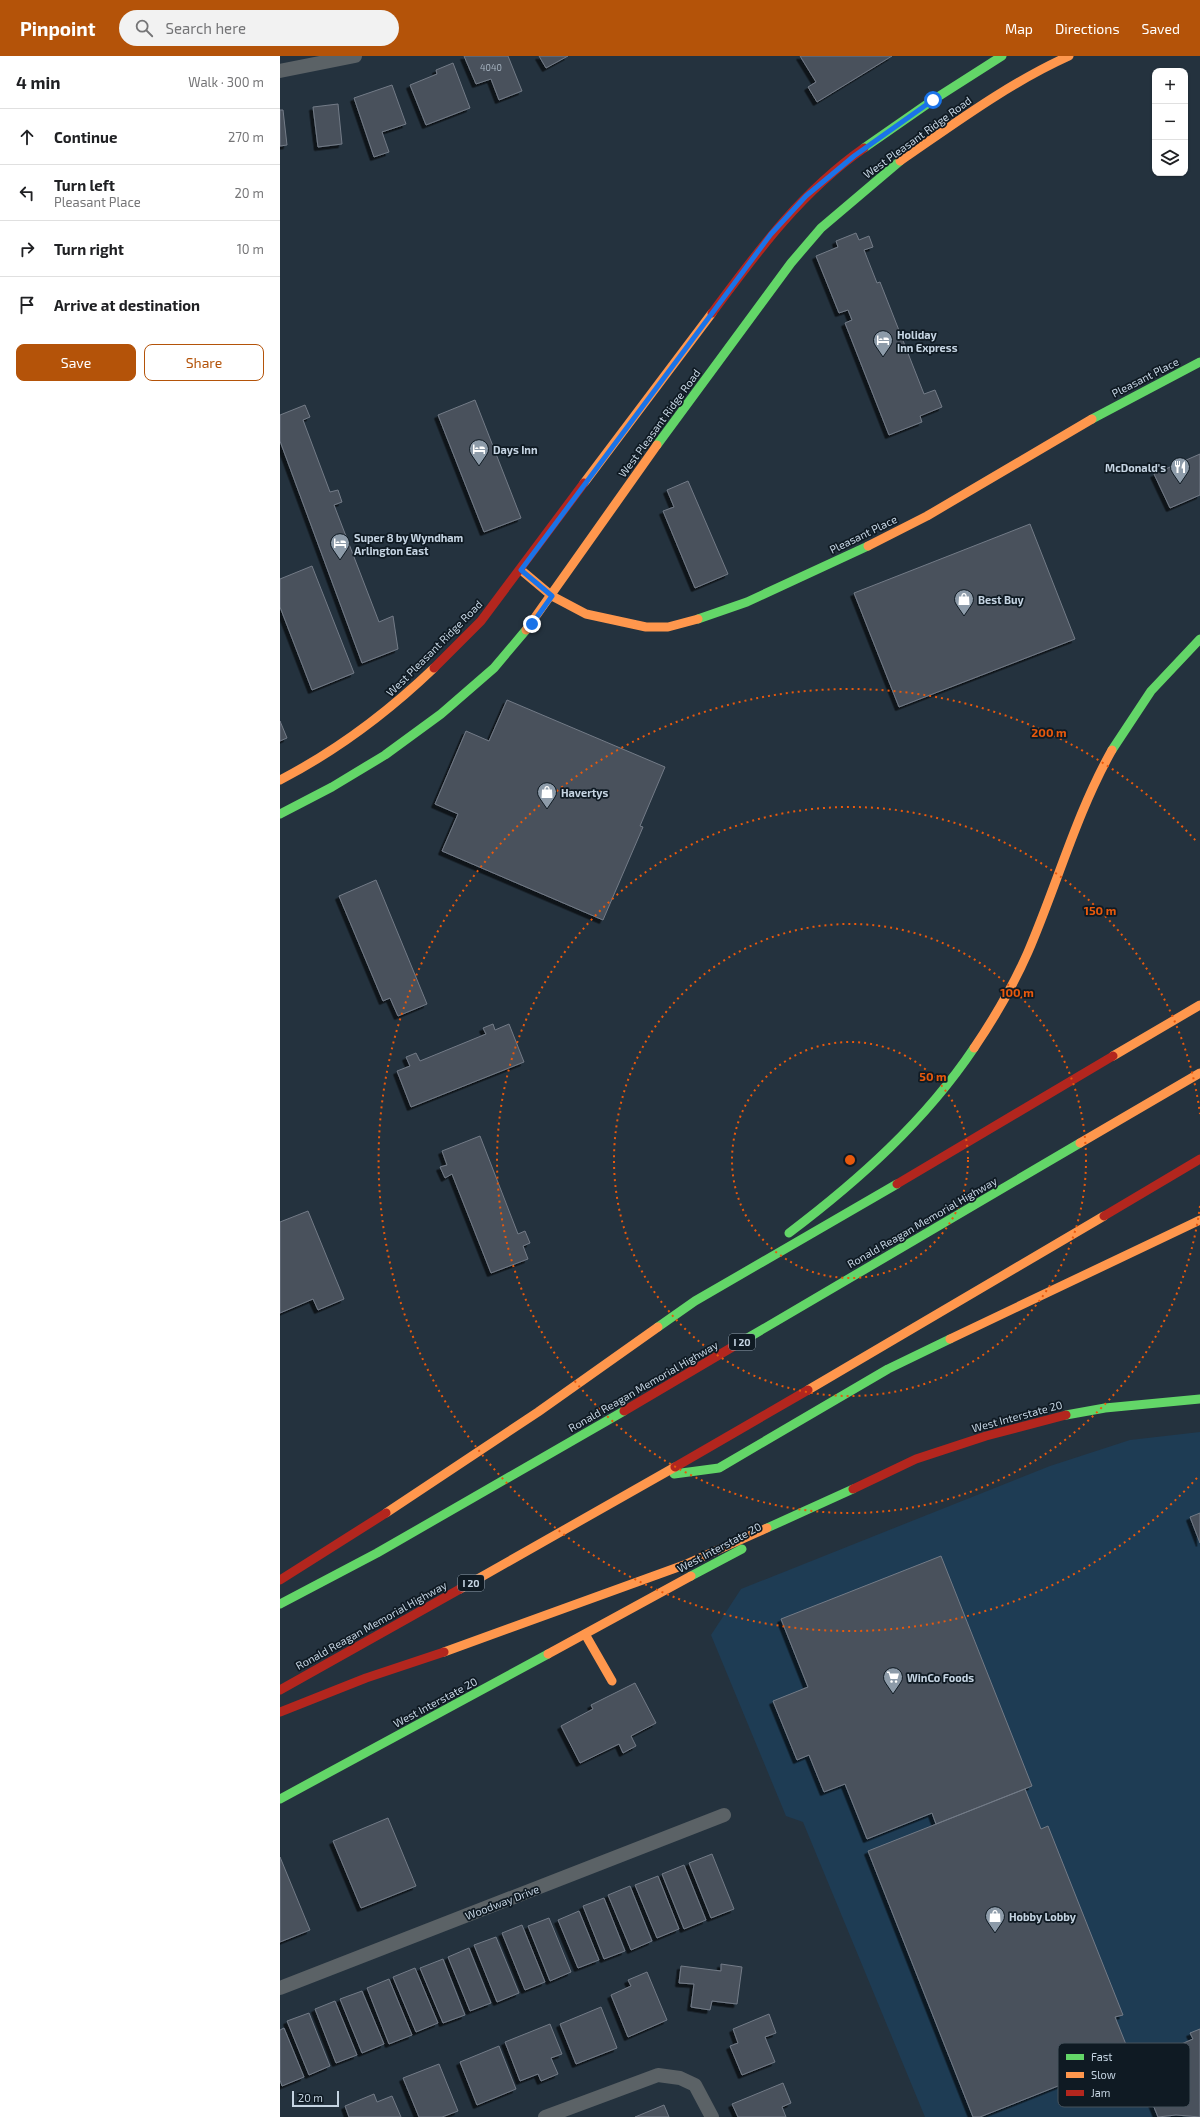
<!DOCTYPE html>
<meta charset="utf-8">
<style>
body{margin:0;font-family:"Exo 2",sans-serif;background:#f2f2f2;color:#202124}
.controls{position:absolute;right:12px;top:12px;display:grid;overflow:hidden;border-radius:8px;box-shadow:0 1px 3px #0004}
.controls button{width:36px;height:36px;display:grid;place-items:center;padding:0;border:0;border-bottom:1px solid #e0e0e0;background:#fff;color:#202124;font:20px sans-serif}
.scale{position:absolute;left:12px;bottom:10px;width:47px;box-sizing:border-box;padding-left:4px;border:2px solid #c5d4e2;border-top:0;font-size:11px;line-height:14px;white-space:nowrap;color:#c5d4e2;-webkit-text-stroke:3px #0f1a23;paint-order:stroke}
.stop{position:absolute;width:12px;height:12px;margin:-9px;border:3px solid #1a73e8;border-radius:50%;background:#fff}
.stop.end{background:#1a73e8;border-color:#fff;box-shadow:0 1px 4px #0008}
.list{margin:0;padding:0;list-style:none}
h2{display:flex;justify-content:space-between;align-items:center;height:52px;margin:0;padding:0 16px;font-size:17px}
h2 small{font-size:13px;font-weight:400;color:#757577}
.list li{display:grid;grid-template-columns:26px 1fr auto;gap:12px;align-items:center;box-sizing:border-box;height:56px;padding:0 16px;border-top:1px solid #e0e0e0}
.list b{display:block;font-size:15px;white-space:nowrap}
.list p{margin:0;font-size:13px;white-space:nowrap;color:#757577}
.list em{font-size:13px;font-style:normal;color:#757577}
.actions{display:flex;gap:8px;padding:12px 16px}
.actions a{flex:1;padding:9px 0;border:1px solid #b45309;border-radius:8px;text-align:center;font-size:14px;color:#b45309}
.actions .main{background:#b45309;color:#fff}
.icon{flex:none;width:22px;height:22px;fill:none;stroke:currentColor;stroke-width:2;stroke-linecap:round;stroke-linejoin:round}
.map{position:relative;flex:none;width:920px;height:2061px;overflow:hidden}
header{display:flex;align-items:center;gap:24px;box-sizing:border-box;height:56px;padding:0 20px;background:#b45309;color:#fff}
header strong{font-size:19px}
nav{display:flex;gap:22px;margin-inline-start:auto;font-size:14px}
.search{width:280px;height:36px;background:#f2f2f2;display:flex;align-items:center;gap:10px;box-sizing:border-box;padding:0 14px;border-radius:22px;color:#757577;font-size:15px}
main{display:flex}
aside{flex:1;background:#fff}
.map>svg:first-child{display:block}
</style>
<header>
<strong>Pinpoint</strong>
<div class="search"><svg class="icon" aria-label="search" viewBox="0 0 24 24"><circle cx="10" cy="10" r="6"/><path d="M15 15l6 6"/></svg>Search here</div>
<nav><a>Map</a><a>Directions</a><a>Saved</a></nav>
</header>
<main>
<aside>
<h2>4 min<small>Walk · 300 m</small></h2>
<ul class="list">
<li><svg class="icon" aria-label="ahead" viewBox="0 0 24 24"><path d="M12 20V5M6 11l6-6 6 6"/></svg><div><b>Continue</b></div><em>270 m</em></li>
<li><svg class="icon" aria-label="left" viewBox="0 0 24 24"><path d="M17 20v-9H6M10 6l-5 5 5 5"/></svg><div><b>Turn left</b><p>Pleasant Place</p></div><em>20 m</em></li>
<li><svg class="icon" aria-label="right" viewBox="0 0 24 24"><path d="M7 20v-9h11M14 6l5 5-5 5"/></svg><div><b>Turn right</b></div><em>10 m</em></li>
<li><svg class="icon" aria-label="arrive" viewBox="0 0 24 24"><path d="M6 21V4h12l-3 4 3 4H6"/></svg><div><b>Arrive at destination</b></div></li>
</ul>
<div class="actions"><a class="main">Save</a><a>Share</a></div>
</aside>
<div class="map">
<svg width="920" height="2061" viewBox="0 0 920 2061">
<defs>
<filter id="shadow"><feDropShadow dx="-3.5" dy="3.5" stdDeviation="0" flood-color="#0009"/></filter>
</defs>
<rect width="100%" height="100%" fill="#24323e"/>
<path fill="#1e3c54" d="M920,1376V2061H645L523,1766L506,1760L431,1579L461,1533L770,1410L850,1384Z"/>
<path fill="#49515c" stroke="#737b87" filter="url(#shadow)" d="M184,0H228L242,35L219,44L211,23L196,28Z
M259,0H288L266,12Z
M520,0H612L537,46L528,31L536,26Z
M173,7L190,52L146,69L130,29L157,18L156,14Z
M112,29L126,68L102,76L109,96L94,101L74,42Z
M58,48L62,88L38,91L33,51Z
M0,54H3L7,89L0,90Z
M576,177L579,184L589,180L593,191L584,194L597,227L600,226L644,338L655,334L662,351L640,360L642,366L609,379L565,267L572,264L568,254L559,257L536,200L558,191L556,185Z
M195,344L241,462L204,476L158,359Z
M25,349L30,361L23,364L50,436L58,434L62,446L54,449L99,566L113,560L118,593L82,607L0,385V359Z
M920,398V439L890,452L874,418Z
M408,425L448,518L415,532L383,455L394,451L387,434Z
M750,468L795,583L619,651L574,537Z
M32,510L74,617L32,634L0,551V523Z
M227,644L385,711L360,770L363,771L323,864L162,795L178,758L155,748L186,675L209,685Z
M0,665L7,682L0,685Z
M96,824L147,948L118,960L110,942L103,945L59,840Z
M213,968L215,974L229,968L244,1006L131,1051L117,1015L130,1010L126,1001L136,997L140,1005L206,978L203,972Z
M200,1080L238,1178L245,1175L250,1187L243,1190L248,1203L211,1217L172,1118L165,1122L160,1111L167,1109L162,1095Z
M28,1155L64,1243L38,1254L33,1243L0,1257V1166Z
M920,1457V1487L910,1461Z
M661,1500L752,1730L656,1768L652,1757L587,1783L565,1728L544,1736L529,1699L517,1704L493,1645L528,1631L501,1563Z
M355,1627L376,1667L351,1680L356,1690L343,1697L339,1688L300,1707L281,1670L313,1653L311,1649Z
M745,1733L761,1773L768,1770L843,1959L835,1961L851,2001L700,2061H693L588,1795Z
M108,1762L136,1830L81,1852L53,1785Z
M432,1798L454,1853L431,1862L409,1807Z
M0,1801L30,1874L0,1886Z
M404,1809L426,1864L404,1873L382,1818Z
M378,1820L399,1873L377,1882L355,1829Z
M350,1830L372,1885L351,1894L328,1839Z
M324,1842L345,1895L324,1903L303,1850Z
M299,1855L319,1904L298,1912L278,1864Z
M269,1862L291,1916L270,1925L248,1870Z
M242,1869L265,1926L245,1934L222,1877Z
M216,1881L239,1937L217,1946L194,1889Z
M189,1892L211,1947L190,1955L168,1901Z
M163,1903L185,1959L163,1967L140,1912Z
M441,1908L462,1911L457,1948L432,1945L430,1954L411,1951L414,1928L399,1927L401,1910L441,1915Z
M135,1912L158,1967L136,1976L113,1921Z
M367,1916L387,1964L348,1981L331,1939L351,1930L348,1924Z
M109,1923L132,1979L109,1988L87,1932Z
M82,1935L104,1988L82,1997L60,1943Z
M55,1945L77,1999L56,2007L35,1953Z
M321,1951L337,1992L296,2008L280,1968Z
M29,1957L50,2010L29,2019L7,1965Z
M489,1958L496,1977L485,1981L495,2006L462,2019L450,1990L458,1987L453,1973Z
M270,1968L282,1998L271,2002L278,2018L261,2025L258,2018L240,2025L225,1986Z
M4,1972L24,2021L2,2030L0,2024V1974Z
M920,1973V2061L896,2059L878,2061L856,2007L913,1983L910,1977Z
M219,1990L236,2033L197,2049L180,2006Z
M159,2008L178,2055L162,2061H139L123,2022Z
M503,2027L511,2047L502,2051L506,2061H458L452,2048Z
M94,2038L97,2046L112,2040L121,2061H69L65,2050Z
M384,2049L389,2061H355Z"/>
<g fill="none" stroke-linecap="round" stroke-linejoin="round">
<path stroke="#5b6266" stroke-width="14" d="M0,15L75,0
M0,1932L444,1759
M265,2061L378,2019L400,2022L415,2029L432,2061"/>
<path stroke="#63d668" stroke-width="9" d="M584,92L653,44L722,0
M812,363L920,306
M377,389L511,207L541,172L620,105
M418,563L467,546L588,490
M832,694L871,635L920,583
M0,758L52,731L105,699L161,658L214,612L246,574
M509,1177C579,1124 645,1065 694,992
M378,1271L415,1245L617,1128
M466,1283L800,1087
M786,1359L825,1352L920,1343
M394,1418L439,1412L608,1313L670,1283
M487,1472L573,1433
M411,1520L462,1493
M0,1548L97,1497L344,1355
M0,1743L268,1598"/>
<path stroke="#ff974d" stroke-width="9" d="M620,105C674,68 729,27 789,0
M304,427L432,257
M588,490L647,460L812,363
M241,514L272,540L306,558L366,571H388L418,563
M246,574L377,389
M0,724C56,695 108,656 154,612
M694,992C715,961 733,930 748,896C777,829 796,758 832,694
M833,1000L920,949
M800,1087L920,1017
M670,1283L920,1164
M528,1334L824,1160
M106,1457L258,1356L378,1271
M180,1533L395,1411
M305,1578L332,1625
M164,1596L404,1509L487,1472
M268,1598L411,1520"/>
<path stroke="#b3261e" stroke-width="9" d="M432,257C478,195 520,137 584,92
M154,612L201,565L304,427
M617,1128L833,1000
M824,1160L920,1103
M344,1355L466,1283
M395,1411L528,1334
M573,1433L636,1403L706,1380L786,1359
M0,1524L106,1457
M0,1634L180,1533
M0,1656L86,1622L164,1596"/>
</g>
<g fill="none" stroke-linecap="round" stroke-linejoin="round">
<path stroke="#1a73e8" stroke-width="5" d="M252,568L272,540L241,514L491,178L526,140L574,100L653,44"/>
</g>
<g fill="none" stroke="#e8590c" stroke-width="2" stroke-dasharray="2 4">
<circle cx="570" cy="1104" r="118"/>
<circle cx="570" cy="1104" r="236"/>
<path d="M920 1150A353 353 0 1 1 920 1058"/>
<path d="M917 1422A471 471 0 1 1 917 786"/>
</g>
<defs>
<g id="hotel-pin" transform="scale(1)"><path d="M0 17L-7.5 6A9.5 9.5 0 1 1 7.5 6Z" fill="#8d9ba9" stroke="#0f1a23"/><path d="M-6-4.5h1.5V1H6V5H4.5V3h-9V5H-6ZM-4 0a1.8 1.8 0 1 1 3.6 0ZM.5 0V-2.5h3Q6-2.5 6 0Z" fill="#fff"/></g>
<g id="restaurant-pin" transform="scale(1)"><path d="M0 17L-7.5 6A9.5 9.5 0 1 1 7.5 6Z" fill="#8d9ba9" stroke="#0f1a23"/><path d="M-5-6h1v4h1v-4h1v4h1v-4h1v5L-1.5 .5V6h-2V.5L-5-1ZM5-6V6H3V1.5H1.5Q1.5-4 5-6Z" fill="#fff"/></g>
<g id="shop-pin" transform="scale(1)"><path d="M0 17L-7.5 6A9.5 9.5 0 1 1 7.5 6Z" fill="#8d9ba9" stroke="#0f1a23"/><path d="M-5-2.5h2.3a2.7 3.5 0 0 1 5.4 0H5L5.5 6h-11ZM-1.5-2.5h3a1.5 2.3 0 0 0-3 0Z" fill="#fff"/></g>
<g id="supermarket-pin" transform="scale(1)"><path d="M0 17L-7.5 6A9.5 9.5 0 1 1 7.5 6Z" fill="#8d9ba9" stroke="#0f1a23"/><path d="M-6-5.5h2.5l.6 2H6L4.5 2H-2.5L-4.4-4H-6ZM-1.5 3.2a1.3 1.3 0 1 0 .1 0ZM3 3.2a1.3 1.3 0 1 0 .1 0Z" fill="#fff"/></g>
</defs>
<g fill-rule="evenodd">
<use href="#hotel-pin" x="603" y="284"/>
<use href="#hotel-pin" x="199" y="393"/>
<use href="#restaurant-pin" x="900" y="411"/>
<use href="#hotel-pin" x="60" y="487"/>
<use href="#shop-pin" x="684" y="543"/>
<use href="#shop-pin" x="267" y="736"/>
<use href="#supermarket-pin" x="613" y="1621"/>
<use href="#shop-pin" x="715" y="1860"/>
</g>
<g text-anchor="middle" dominant-baseline="central" stroke-width="3.5" stroke-linejoin="round" paint-order="stroke">
<g font-size="9" fill="#a6b3c0">
<text x="211" y="11">4040</text>
</g>
<g fill="#0f1a23" stroke="#8e9ca9" stroke-width="1">
<rect x="449" y="1278" width="26" height="16" rx="3"/>
<rect x="178" y="1519" width="26" height="16" rx="3"/>
</g>
<g font-size="10" font-weight="bold" fill="#c5d4e2">
<text x="462" y="1286">I 20</text>
<text x="191" y="1527">I 20</text>
</g>
<g font-size="11" fill="#c5d4e2" stroke="#0f1a23">
<text transform="translate(637 81) rotate(-36)">West Pleasant Ridge Road</text>
<text transform="translate(865 321) rotate(-27)">Pleasant Place</text>
<text transform="translate(379 367) rotate(-54)">West Pleasant Ridge Road</text>
<text transform="translate(583 478) rotate(-26)">Pleasant Place</text>
<text transform="translate(154 592) rotate(-45)">West Pleasant Ridge Road</text>
<text transform="translate(642 1166) rotate(-30)">Ronald Reagan Memorial Highway</text>
<text transform="translate(363 1330) rotate(-30)">Ronald Reagan Memorial Highway</text>
<text transform="translate(737 1360) rotate(-15)">West Interstate 20</text>
<text transform="translate(439 1491) rotate(-28)">West Interstate 20</text>
<text transform="translate(91 1569) rotate(-29)">Ronald Reagan Memorial Highway</text>
<text transform="translate(155 1646) rotate(-28)">West Interstate 20</text>
<text transform="translate(222 1846) rotate(-21)">Woodway Drive</text>
</g>
<g font-size="11" font-weight="bold" fill="#c5d4e2" stroke="#0f1a23" text-anchor="start">
<text x="617" y="278">Holiday<tspan x="617" dy="13">Inn Express</tspan></text>
<text x="213" y="393">Days Inn</text>
<text x="886" y="411" text-anchor="end">McDonald's</text>
<text x="74" y="481">Super 8 by Wyndham<tspan x="74" dy="13">Arlington East</tspan></text>
<text x="698" y="543">Best Buy</text>
<text x="281" y="736">Havertys</text>
<text x="627" y="1621">WinCo Foods</text>
<text x="729" y="1860">Hobby Lobby</text>
</g>
</g>
<rect x="778" y="1987" width="132" height="64" rx="6" fill="#0f1a23" stroke="#46525c" stroke-width="1"/>
<rect x="786" y="1998" width="18" height="6" fill="#63d668"/>
<rect x="786" y="2016" width="18" height="6" fill="#ff974d"/>
<rect x="786" y="2034" width="18" height="6" fill="#b3261e"/>
<g font-size="11" fill="#c5d4e2">
<text x="811" y="2005">Fast</text>
<text x="811" y="2023">Slow</text>
<text x="811" y="2041">Jam</text>
</g>
<circle cx="570" cy="1104" r="6" fill="#e8590c" stroke="#0f1a23" stroke-width="2"/>
<g font-size="12" text-anchor="middle" font-weight="bold" fill="#e8590c" stroke="#0f1a23" stroke-width="3.5" stroke-linejoin="round" paint-order="stroke">
<text x="769" y="681">200 m</text>
<text x="820" y="859">150 m</text>
<text x="737" y="941">100 m</text>
<text x="653" y="1025">50 m</text>
</g>
</svg>
<div class="controls">
<button>+</button>
<button>−</button>
<button><svg class="icon" aria-label="layers" viewBox="0 0 24 24"><path d="M12 4l9 5-9 5-9-5zM3 14l9 5 9-5"/></svg></button>
</div>
<div class="scale">20 m</div>
<div class="stop" style="left:653px;top:44px"></div>
<div class="stop end" style="left:252px;top:568px"></div>
</div>
</main>
